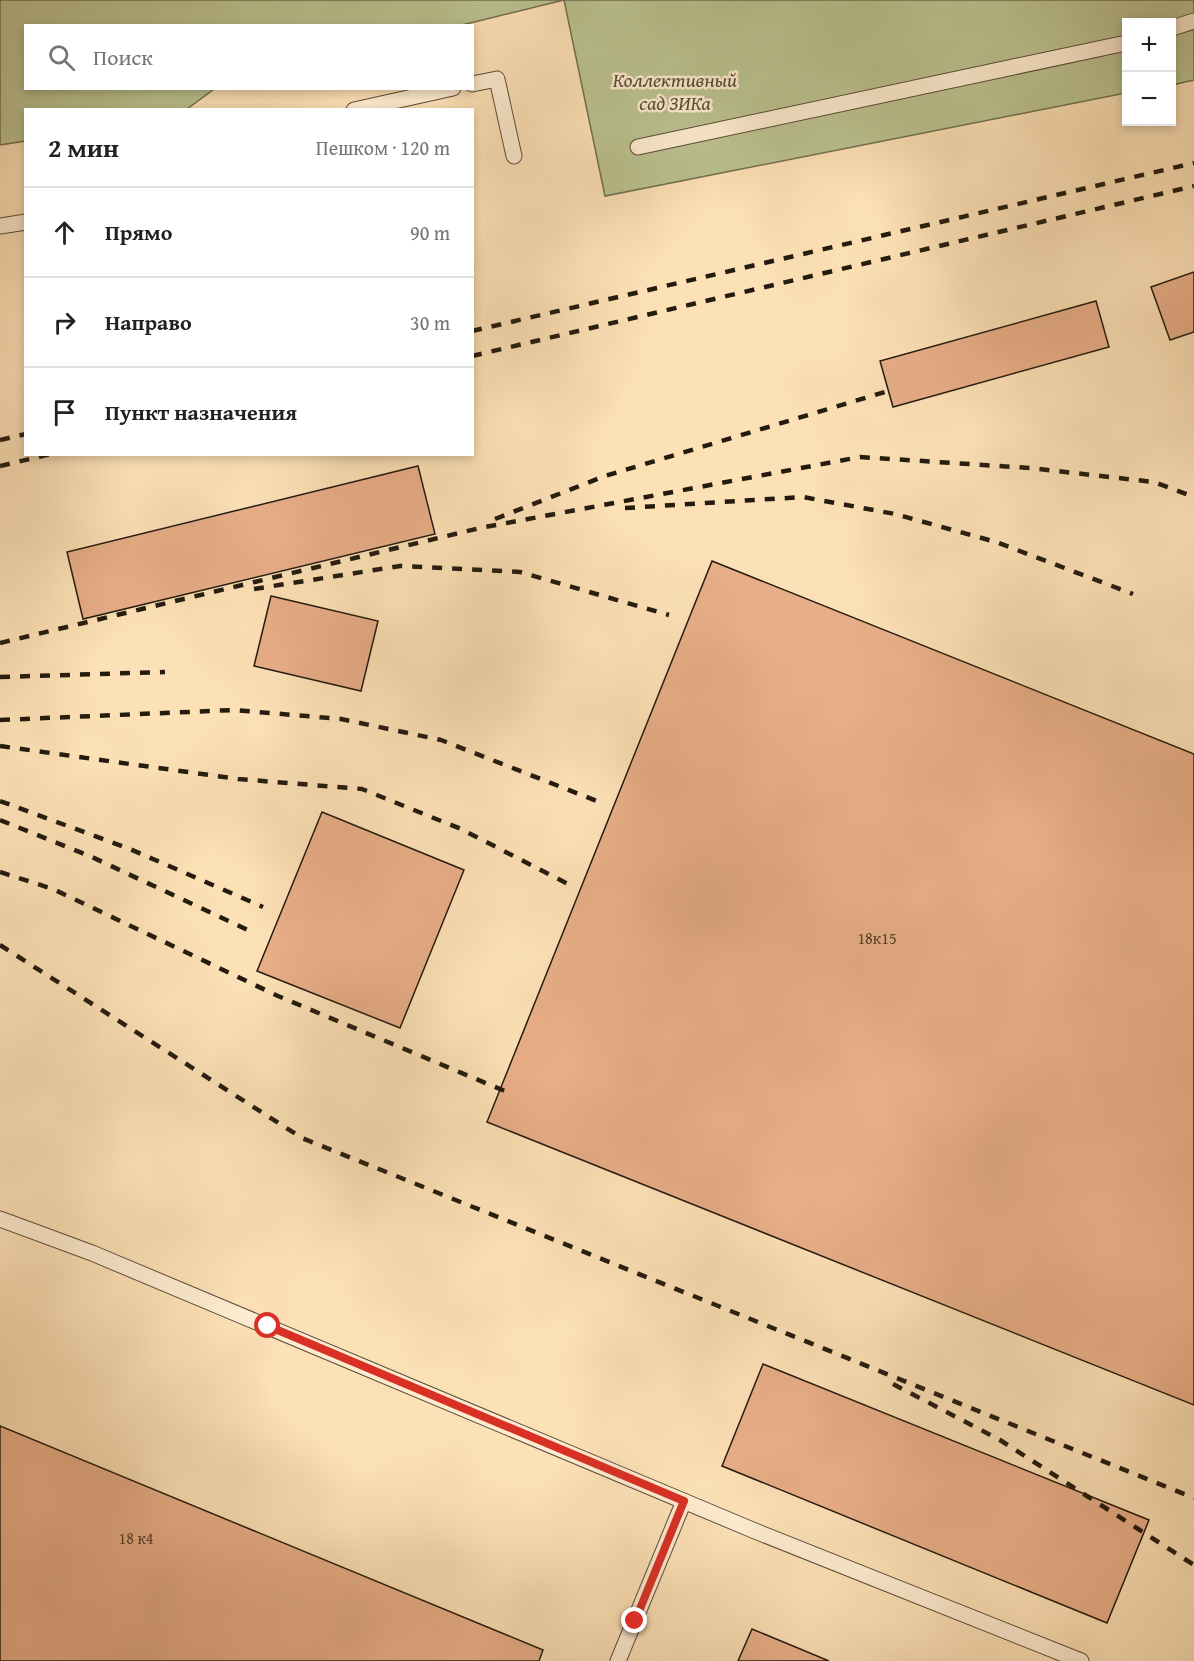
<!DOCTYPE html>
<html lang="ru">
<meta charset="utf-8">
<style>
body{margin:0;font-family:"Gentium Book Plus",serif;background:#f6f6f6;color:#202124}
.controls{position:absolute;right:18px;top:18px;display:grid;overflow:hidden;border-radius:0px;box-shadow:0 3px 9px #0003}
.controls button{width:54px;height:54px;display:grid;place-items:center;padding:0;border:0;border-bottom:2px solid #e0e0e0;background:#fff;color:#202124;font:30px sans-serif}
.stop{position:absolute;width:18px;height:18px;margin:-14px;border:4px solid #d93025;border-radius:50%;background:#fff}
.stop.end{background:#d93025;border-color:#fff;box-shadow:0 2px 6px #0008}
.list{margin:0;padding:0;list-style:none}
h2{display:flex;justify-content:space-between;align-items:center;height:78px;margin:0;padding:0 24px;font-size:26px}
h2 small{font-size:20px;font-weight:400;color:#757577}
.list li{display:grid;grid-template-columns:39px 1fr auto;gap:18px;align-items:center;box-sizing:border-box;height:90px;padding:0 24px;border-top:2px solid #e0e0e0}
.list b{display:block;font-size:22px;white-space:nowrap}
.list em{font-size:20px;font-style:normal;color:#757577}
.icon{flex:none;width:33px;height:33px;fill:none;stroke:currentColor;stroke-width:2;stroke-linecap:round;stroke-linejoin:round}
.map{position:relative;flex:none;width:1194px;height:1661px;overflow:hidden}
.search{position:absolute;background:#fff;box-shadow:0 3px 9px #0003;left:24px;top:24px;width:450px;height:66px;display:flex;align-items:center;gap:15px;box-sizing:border-box;padding:0 21px;border-radius:0px;color:#757577;font-size:22px}
.panel{position:absolute;background:#fff;box-shadow:0 3px 9px #0003;left:24px;top:108px;width:450px;height:348px;border-radius:0px}
.map>svg:first-child{display:block}
</style>
<div class="map">
<svg width="1194" height="1661" viewBox="0 0 1194 1661">
<rect width="100%" height="100%" fill="#fde1b6"/>
<filter id="stains"><feTurbulence type="fractalNoise" baseFrequency=".00333" numOctaves="4"/><feColorMatrix values="0 0 0 0 .2 0 0 0 0 .09 0 0 0 0 .02 0 0 0 .5 -.17"/></filter>
<radialGradient id="worn" r=".72"><stop offset=".6" stop-color="#630" stop-opacity="0"/><stop offset="1" stop-color="#630" stop-opacity=".3"/></radialGradient>
<path fill="#bbc391" stroke="#706f50" stroke-width="1.5" d="M0,0H564L462,25L26,26V88L214,89L187,109L26,110L25,141L0,145Z
M564,0H1194V80L1172,85V22H1126V93L605,196Z"/>
<path fill="#e8ae88" stroke="#241b0e" stroke-width="1.5" d="M1194,272V332L1170,340L1151,287Z
M1096,301L1109,347L893,407L880,361Z
M418,466L435,534L83,619L67,552Z
M712,561L1194,754V1405L487,1122Z
M271,596L378,621L361,691L254,666Z
M322,812L464,870L400,1028L257,971Z
M763,1364L1149,1520L1107,1623L722,1466Z
M0,1426L543,1650L539,1661H0Z
M752,1629L829,1661H738Z"/>
<g fill="none" stroke-linecap="round" stroke-linejoin="round">
<g stroke="#5a4c38" stroke-width="17">
<path id="service" d="M1172,28L1194,21
M472,84L497,79L514,156
M354,110L453,88
M638,147L1126,43
M0,226L26,222
M0,1219L92,1253L755,1531L1081,1661
M618,1661L684,1501"/>
</g>
<use href="#service" stroke="#feecd0" stroke-width="15"/>
<path stroke="#241b0e" stroke-width="4.5" stroke-dasharray="10 10" stroke-linecap="butt" d="M472,331L1194,163
M472,356L1194,186
M0,440L26,434
M0,466L51,454
M625,508L803,497L895,514L996,542L1133,594
M495,519L605,476L888,391
M254,589L400,566L520,572L669,615
M0,643L480,528L860,457L1030,468L1154,482L1194,497
M0,677L165,672
M0,720L234,710L341,719L441,740L602,803
M0,746L238,779L362,789L461,829L568,884
M0,801L130,849L263,907
M0,820L92,857L254,933
M0,872L53,889L278,996L507,1092
M0,945L302,1138L1194,1498
M893,1384L1000,1440L1194,1565"/>
</g>
<g fill="none" stroke-linecap="round" stroke-linejoin="round">
<path stroke="#d93025" stroke-width="8" d="M268,1326L684,1501L635,1621"/>
</g>
<g text-anchor="middle" dominant-baseline="central" stroke-width="5" stroke-linejoin="round" paint-order="stroke">
<g font-size="16" fill="#55402c">
<text x="877" y="938">18к15</text>
<text x="136" y="1538">18 к4</text>
</g>
<g font-size="20" font-style="italic" fill="#514d35" stroke="#feecd0">
<text x="675" y="79">Коллективный<tspan x="675" dy="23">сад ЗИКа</tspan></text>
</g>
</g>
<rect width="100%" height="100%" filter="url(#stains)"/>
<rect width="100%" height="100%" fill="url(#worn)"/>
</svg>
<div class="controls">
<button>+</button>
<button>−</button>
</div>
<div class="stop" style="left:268px;top:1326px"></div>
<div class="stop end" style="left:635px;top:1621px"></div>
<div class="search"><svg class="icon" aria-label="search" viewBox="0 0 24 24"><circle cx="10" cy="10" r="6"/><path d="M15 15l6 6"/></svg>Поиск</div>
<section class="panel">
<h2>2 мин<small>Пешком · 120 m</small></h2>
<ul class="list">
<li><svg class="icon" aria-label="ahead" viewBox="0 0 24 24"><path d="M12 20V5M6 11l6-6 6 6"/></svg><div><b>Прямо</b></div><em>90 m</em></li>
<li><svg class="icon" aria-label="right" viewBox="0 0 24 24"><path d="M7 20v-9h11M14 6l5 5-5 5"/></svg><div><b>Направо</b></div><em>30 m</em></li>
<li><svg class="icon" aria-label="arrive" viewBox="0 0 24 24"><path d="M6 21V4h12l-3 4 3 4H6"/></svg><div><b>Пункт назначения</b></div></li>
</ul>
</section>
</div>
